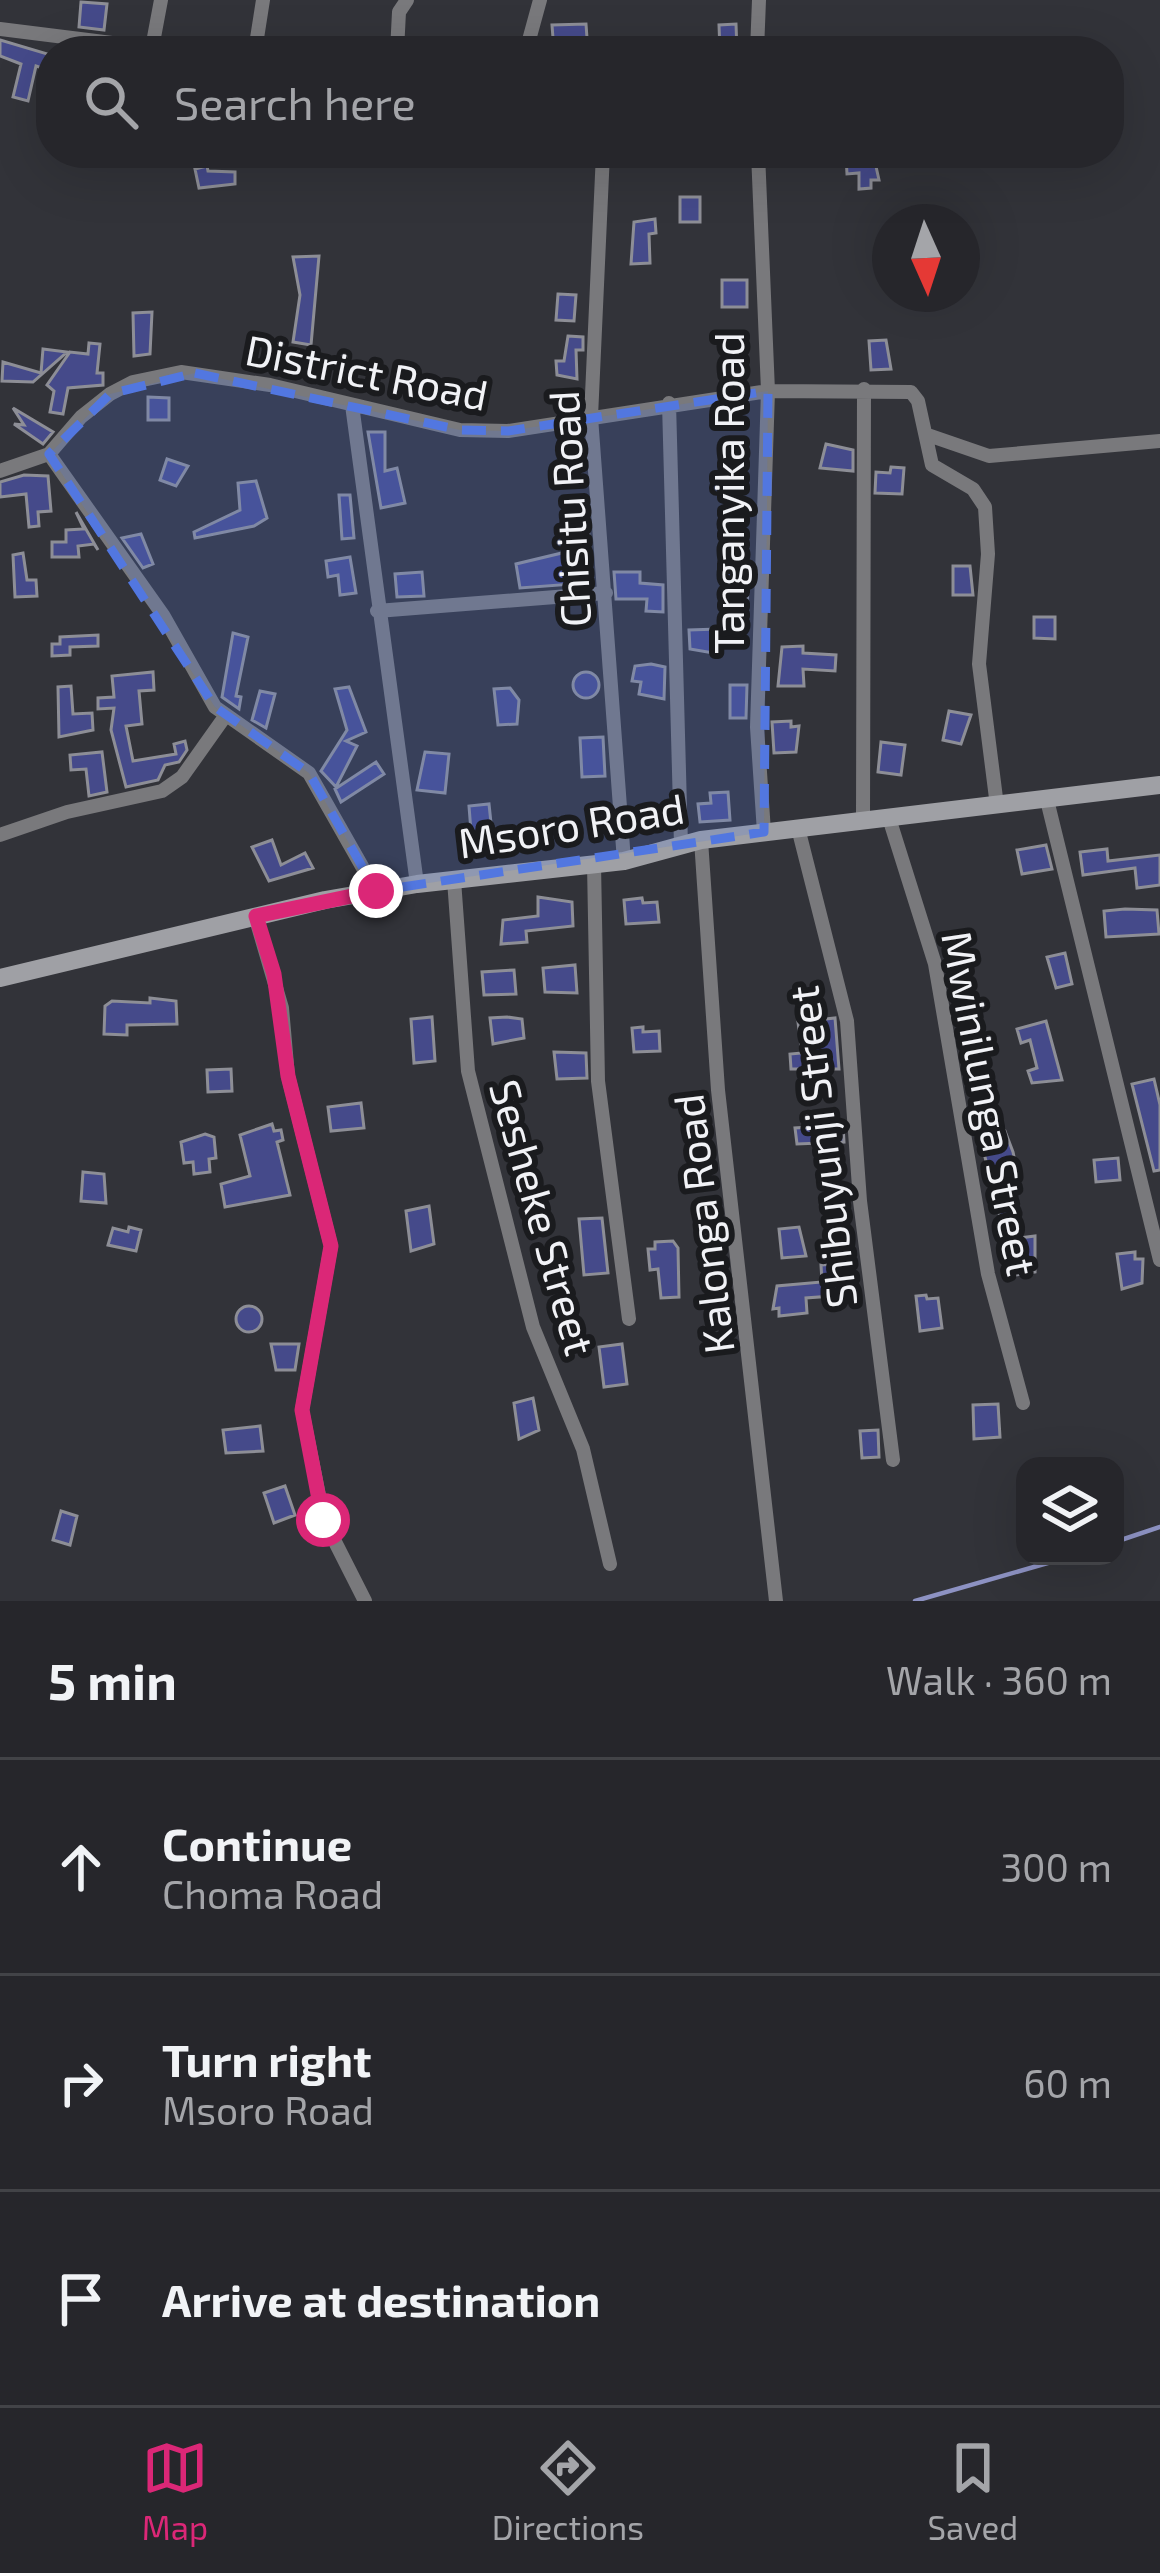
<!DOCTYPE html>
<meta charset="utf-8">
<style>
body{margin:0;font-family:"Exo 2",sans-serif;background:#2e2e33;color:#f1f3f6}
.controls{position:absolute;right:36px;bottom:36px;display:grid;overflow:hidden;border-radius:24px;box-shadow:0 12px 48px #0002}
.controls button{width:108px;height:108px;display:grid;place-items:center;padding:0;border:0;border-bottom:3px solid #424347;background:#26262b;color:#f1f3f6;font:60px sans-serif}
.compass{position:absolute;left:872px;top:204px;width:108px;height:108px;border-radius:50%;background:#26262b;box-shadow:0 12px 48px #0002;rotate:177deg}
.stop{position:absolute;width:36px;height:36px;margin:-27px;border:9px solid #db2777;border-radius:50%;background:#fff}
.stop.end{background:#db2777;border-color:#fff;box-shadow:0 3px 12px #0008}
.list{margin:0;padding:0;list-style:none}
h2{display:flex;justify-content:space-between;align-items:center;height:156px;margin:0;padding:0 48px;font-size:51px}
h2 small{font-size:39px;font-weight:400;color:#a4a5a9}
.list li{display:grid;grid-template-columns:78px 1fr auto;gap:36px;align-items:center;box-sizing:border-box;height:216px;padding:0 48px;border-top:3px solid #424347}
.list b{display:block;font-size:45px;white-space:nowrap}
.list p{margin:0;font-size:39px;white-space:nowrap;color:#a4a5a9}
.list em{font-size:39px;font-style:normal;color:#a4a5a9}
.icon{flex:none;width:66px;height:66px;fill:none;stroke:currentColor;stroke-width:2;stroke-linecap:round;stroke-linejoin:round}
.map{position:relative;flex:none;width:1160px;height:1601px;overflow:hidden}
.search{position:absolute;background:#26262b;box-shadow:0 12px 48px #0002;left:36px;right:36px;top:36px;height:132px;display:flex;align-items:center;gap:30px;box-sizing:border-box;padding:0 42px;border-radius:48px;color:#a4a5a9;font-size:45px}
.sheet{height:804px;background:#26262b}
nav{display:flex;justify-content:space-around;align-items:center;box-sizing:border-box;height:168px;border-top:3px solid #424347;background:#26262b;font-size:33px;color:#a4a5a9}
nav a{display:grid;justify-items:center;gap:6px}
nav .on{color:#db2777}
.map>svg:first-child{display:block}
</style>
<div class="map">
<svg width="1160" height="1601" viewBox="0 0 1160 1601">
<rect width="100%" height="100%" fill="#323339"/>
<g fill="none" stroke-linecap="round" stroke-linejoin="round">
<path stroke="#8d92c3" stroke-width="4.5" d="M1115,1542L1160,1527
M915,1601L1072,1556"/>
</g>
<path fill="#454a8a" stroke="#8d8e96" stroke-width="3" d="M81,2L107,4L104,30L79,27Z
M586,24L587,38H578V43L553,38L552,25Z
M736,24L737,51H720L719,25Z
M0,40L51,55V71L36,66L28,101L13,97L21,64L0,56Z
M873,153L879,180H871V188L859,189V173L847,174L846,156Z
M207,166L208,171L235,172V184L199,188L195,169Z
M680,197H700V222H680Z
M655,219L656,233L649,234L650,263L631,264L634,222Z
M319,256L311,345L293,342L300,295L293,257Z
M722,280H747V307H722Z
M558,294L576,295L574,321L556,320Z
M152,312L150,354L134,356L133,313Z
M568,336L583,337V350H576L577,379L557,375L556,361H564Z
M886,340L891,369L871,370L869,341Z
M89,343L100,344L97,373H103V385L68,388L63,414L50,412L54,391L47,385L70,352L88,354Z
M43,349L67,352L33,382L2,381L3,362L41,373Z
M148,397L169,398V420H148Z
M13,408L53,432L43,444L14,424L24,425Z
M368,432H385V471L397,468L405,503L381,508Z
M826,444L853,450V471L820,468Z
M167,459L188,466L176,486L160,480Z
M891,467L904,468L902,494L875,493L876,472L890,473Z
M24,475L48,476L51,511L38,512L39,526L29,527L26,494L0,497V482Z
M256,481L267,518L254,526L195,538L194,532L240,510L238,483Z
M339,495H350L354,538L342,539Z
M586,504L589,536L580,538L587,583L520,588L516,564L570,551L565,522L575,521L573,506Z
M76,512L98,550L94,544L78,546L79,557H52V542H66V530L84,529Z
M141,534L153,564L143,568L122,538Z
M23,553L27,580H36L37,596L15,597L13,555Z
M350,557L356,593L340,595L338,575L328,577L326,561Z
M721,564L750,566L747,603L724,602Z
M953,566H970L973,595H953Z
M422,572L424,596L397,597L395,574Z
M614,572H640V583L663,585V612L646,611L647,599H616Z
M1034,617H1055V639L1034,638Z
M718,629L719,654L690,649L689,630Z
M233,633L248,637L236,696L241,697L239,709L222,697Z
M98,635V646L70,647V655L52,656V644H60V637Z
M803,646V653L836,655L835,671L803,669L804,686H778L782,647Z
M651,664L665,667L664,699L639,694L641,682L632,681L635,666Z
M153,672L154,690L139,691L142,724L126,726L133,761L176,754L174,744L185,741L187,750L179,762L165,765L158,780L126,787L111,730L114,708L98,709V698L114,697L112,676Z
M573 685a13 13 0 1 1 26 0a13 13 0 1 1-26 0Z
M730,685H747L746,718H730Z
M71,686L73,714L92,713L93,730L59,737L58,687Z
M349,687L366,732L346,741L357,746L336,787L321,771L347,730L335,689Z
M510,688L519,700L517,724L498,725L494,689Z
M260,691L275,694L266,728L252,720Z
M949,711L971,715L961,744L943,740Z
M791,721V727L799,726L796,752L774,753L772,722Z
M603,737L605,776L582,777L580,738Z
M881,742L905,745L901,775L878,772Z
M102,752L107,792L89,796L86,769L71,770L70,755Z
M425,752L449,754L445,793L417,790Z
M376,762L384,774L341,802L335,789Z
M728,792L730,820L700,822L698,804L711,803L710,793Z
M489,804L493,842L472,844L469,806Z
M272,840L281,865L305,853L313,868L269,881L252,847Z
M1046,845L1052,869L1022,874L1017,850Z
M1107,849L1108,861L1160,855V885L1137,888L1135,868L1083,875L1080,852Z
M538,897L572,902L573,926L526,931L527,942L501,944L503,920L538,916Z
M642,898L643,903L657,902L659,922L626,924L624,900Z
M1125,909L1157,910L1159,934L1106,937L1104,911Z
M1065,953L1072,984L1056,988L1047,957Z
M575,965L577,993L545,992L543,968Z
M514,970L516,994L484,995L482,972Z
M150,998L176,1001L177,1024L127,1025V1035L104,1034L105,1006L112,1001L150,1003Z
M432,1017L435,1061L414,1063L411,1019Z
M507,1017L522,1019L524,1038L493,1044L490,1018Z
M835,1018L839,1069H791L790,1054L802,1053L798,1022Z
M1046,1021L1062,1080L1032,1083L1028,1071L1037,1068L1030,1040L1021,1043L1017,1029Z
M643,1027V1032L659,1031L660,1051L634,1052L632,1028Z
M554,1052L586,1053L587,1078L557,1079Z
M231,1069L232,1091L208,1092L207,1070Z
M1154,1079L1160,1105V1170L1154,1171L1132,1084Z
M361,1103L364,1128L331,1131L328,1107Z
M272,1124L274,1131L281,1130L283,1140L277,1142L290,1195L225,1207L221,1184L250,1176L240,1135Z
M843,1125L844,1142L797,1144L795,1128Z
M995,1126L996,1133L1005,1131L1013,1152L1016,1166L1005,1172L1019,1238L1035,1236V1272L1016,1275L1010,1257L985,1157L983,1129Z
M205,1134L214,1137L216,1158L209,1159L210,1172L194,1174L193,1162L184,1163L181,1142Z
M1118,1158L1120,1180L1096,1182L1094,1160Z
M83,1172L104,1174L106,1203L81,1201Z
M429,1206L434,1244L411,1251L406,1211Z
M602,1218L608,1273L584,1275L579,1219Z
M129,1227L141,1230L136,1251L108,1245L113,1228L128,1232Z
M799,1227L806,1256L782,1258L779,1229Z
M673,1241L678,1248L679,1297L661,1298L658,1269L650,1270L648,1249H655V1242Z
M1135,1252V1259H1143L1142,1283L1122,1289L1117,1254Z
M848,1263L846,1295L806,1298L807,1313L779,1316V1308L773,1309L777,1286L822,1282L821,1265Z
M926,1295L927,1299L938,1298L942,1328L920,1331L916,1296Z
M236 1319a13 13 0 1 1 26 0a13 13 0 1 1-26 0Z
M271,1344H299L295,1370H276Z
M622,1344L627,1384L604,1387L599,1347Z
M533,1398L539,1430L519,1439L514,1403Z
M998,1404L1000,1437L974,1439L973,1405Z
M260,1426L263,1451L226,1453L223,1430Z
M878,1430L879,1457L862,1458L860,1431Z
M285,1486L295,1515L274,1523L264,1493Z
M61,1511L77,1516L70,1545L53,1540Z"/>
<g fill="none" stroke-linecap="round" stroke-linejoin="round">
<path stroke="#79797c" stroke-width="14" d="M0,29L176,51
M152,48L161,0
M255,51L263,0
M397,51L399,12L407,0
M526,51L540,0
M757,51L759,0
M603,153L591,417L624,861
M758,153L768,391L757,727L764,832
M669,403L681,845
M352,405L417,884
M928,435L989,456L1160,441
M49,454L163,615L215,707L309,773L376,891
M0,471L49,454L81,417L110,394L133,382L181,372L270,385L460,430L508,431L768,391L911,392L918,401L932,465L973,489L985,507L988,554L979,664L997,806
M377,611L606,593
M1047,800L1160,1260
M889,818L935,964L988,1274L1023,1403
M863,820L864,389
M798,828L847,1021L860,1201L893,1460
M0,835L67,812L162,791L182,777L226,715
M701,840L718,1090L776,1601
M594,864L598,1081L629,1319
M454,880L468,1071L533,1327L583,1449L610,1564
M255,916L282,1008L288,1076L331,1246L302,1410L324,1520L365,1601"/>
<path stroke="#9fa0a5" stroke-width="18" d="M0,978L325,900L417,884L624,861L701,840L1160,785"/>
</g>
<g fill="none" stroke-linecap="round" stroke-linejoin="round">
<path stroke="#db2777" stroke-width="15" d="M323,1520L302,1410L331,1246L288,1076L274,974L256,916L376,891"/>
</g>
<path fill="#5277e0" fill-opacity="0.2" stroke="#5277e0" stroke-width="9" stroke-dasharray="24 15" stroke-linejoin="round" d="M195,373L460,430L508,431L768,391L764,832L376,891L309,773L215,707L49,454L110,394Z"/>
<g text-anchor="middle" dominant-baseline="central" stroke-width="12" stroke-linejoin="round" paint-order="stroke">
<g font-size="42" fill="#f1f2f6" stroke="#1a1b1e">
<text transform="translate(367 371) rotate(11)">District Road</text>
<text transform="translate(727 493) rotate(-90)">Tanganyika Road</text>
<text transform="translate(568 509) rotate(-93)">Chisitu Road</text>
<text transform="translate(571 824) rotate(-9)">Msoro Road</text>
<text transform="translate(991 1103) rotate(79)">Mwinilunga Street</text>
<text transform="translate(821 1147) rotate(-97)">Shibuyunji Street</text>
<text transform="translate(544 1217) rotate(74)">Sesheke Street</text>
<text transform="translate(702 1224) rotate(-97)">Kalonga Road</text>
</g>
</g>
</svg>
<div class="controls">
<button><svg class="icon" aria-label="layers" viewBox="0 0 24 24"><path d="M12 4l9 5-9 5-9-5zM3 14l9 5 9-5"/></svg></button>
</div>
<svg class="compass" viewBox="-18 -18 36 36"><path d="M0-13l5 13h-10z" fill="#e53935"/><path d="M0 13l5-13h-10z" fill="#a4a5a9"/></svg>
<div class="stop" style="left:323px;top:1520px"></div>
<div class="stop end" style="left:376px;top:891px"></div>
<div class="search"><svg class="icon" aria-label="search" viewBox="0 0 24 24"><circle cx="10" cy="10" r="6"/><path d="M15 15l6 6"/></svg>Search here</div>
</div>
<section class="sheet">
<h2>5 min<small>Walk · 360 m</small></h2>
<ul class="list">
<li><svg class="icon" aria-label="ahead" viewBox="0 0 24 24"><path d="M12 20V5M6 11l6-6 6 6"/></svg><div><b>Continue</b><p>Choma Road</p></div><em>300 m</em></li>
<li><svg class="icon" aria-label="right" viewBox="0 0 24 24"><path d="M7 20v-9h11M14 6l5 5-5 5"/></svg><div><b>Turn right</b><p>Msoro Road</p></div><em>60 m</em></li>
<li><svg class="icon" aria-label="arrive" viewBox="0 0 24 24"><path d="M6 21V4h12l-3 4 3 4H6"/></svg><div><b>Arrive at destination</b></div></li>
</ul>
</section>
<nav>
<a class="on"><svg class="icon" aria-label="map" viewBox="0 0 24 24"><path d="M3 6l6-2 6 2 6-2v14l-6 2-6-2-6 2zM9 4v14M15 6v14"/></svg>Map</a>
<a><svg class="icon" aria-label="directions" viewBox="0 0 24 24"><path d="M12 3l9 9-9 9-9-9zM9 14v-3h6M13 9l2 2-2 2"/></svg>Directions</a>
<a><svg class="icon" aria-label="saved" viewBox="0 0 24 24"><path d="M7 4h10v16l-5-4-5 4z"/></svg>Saved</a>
</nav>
